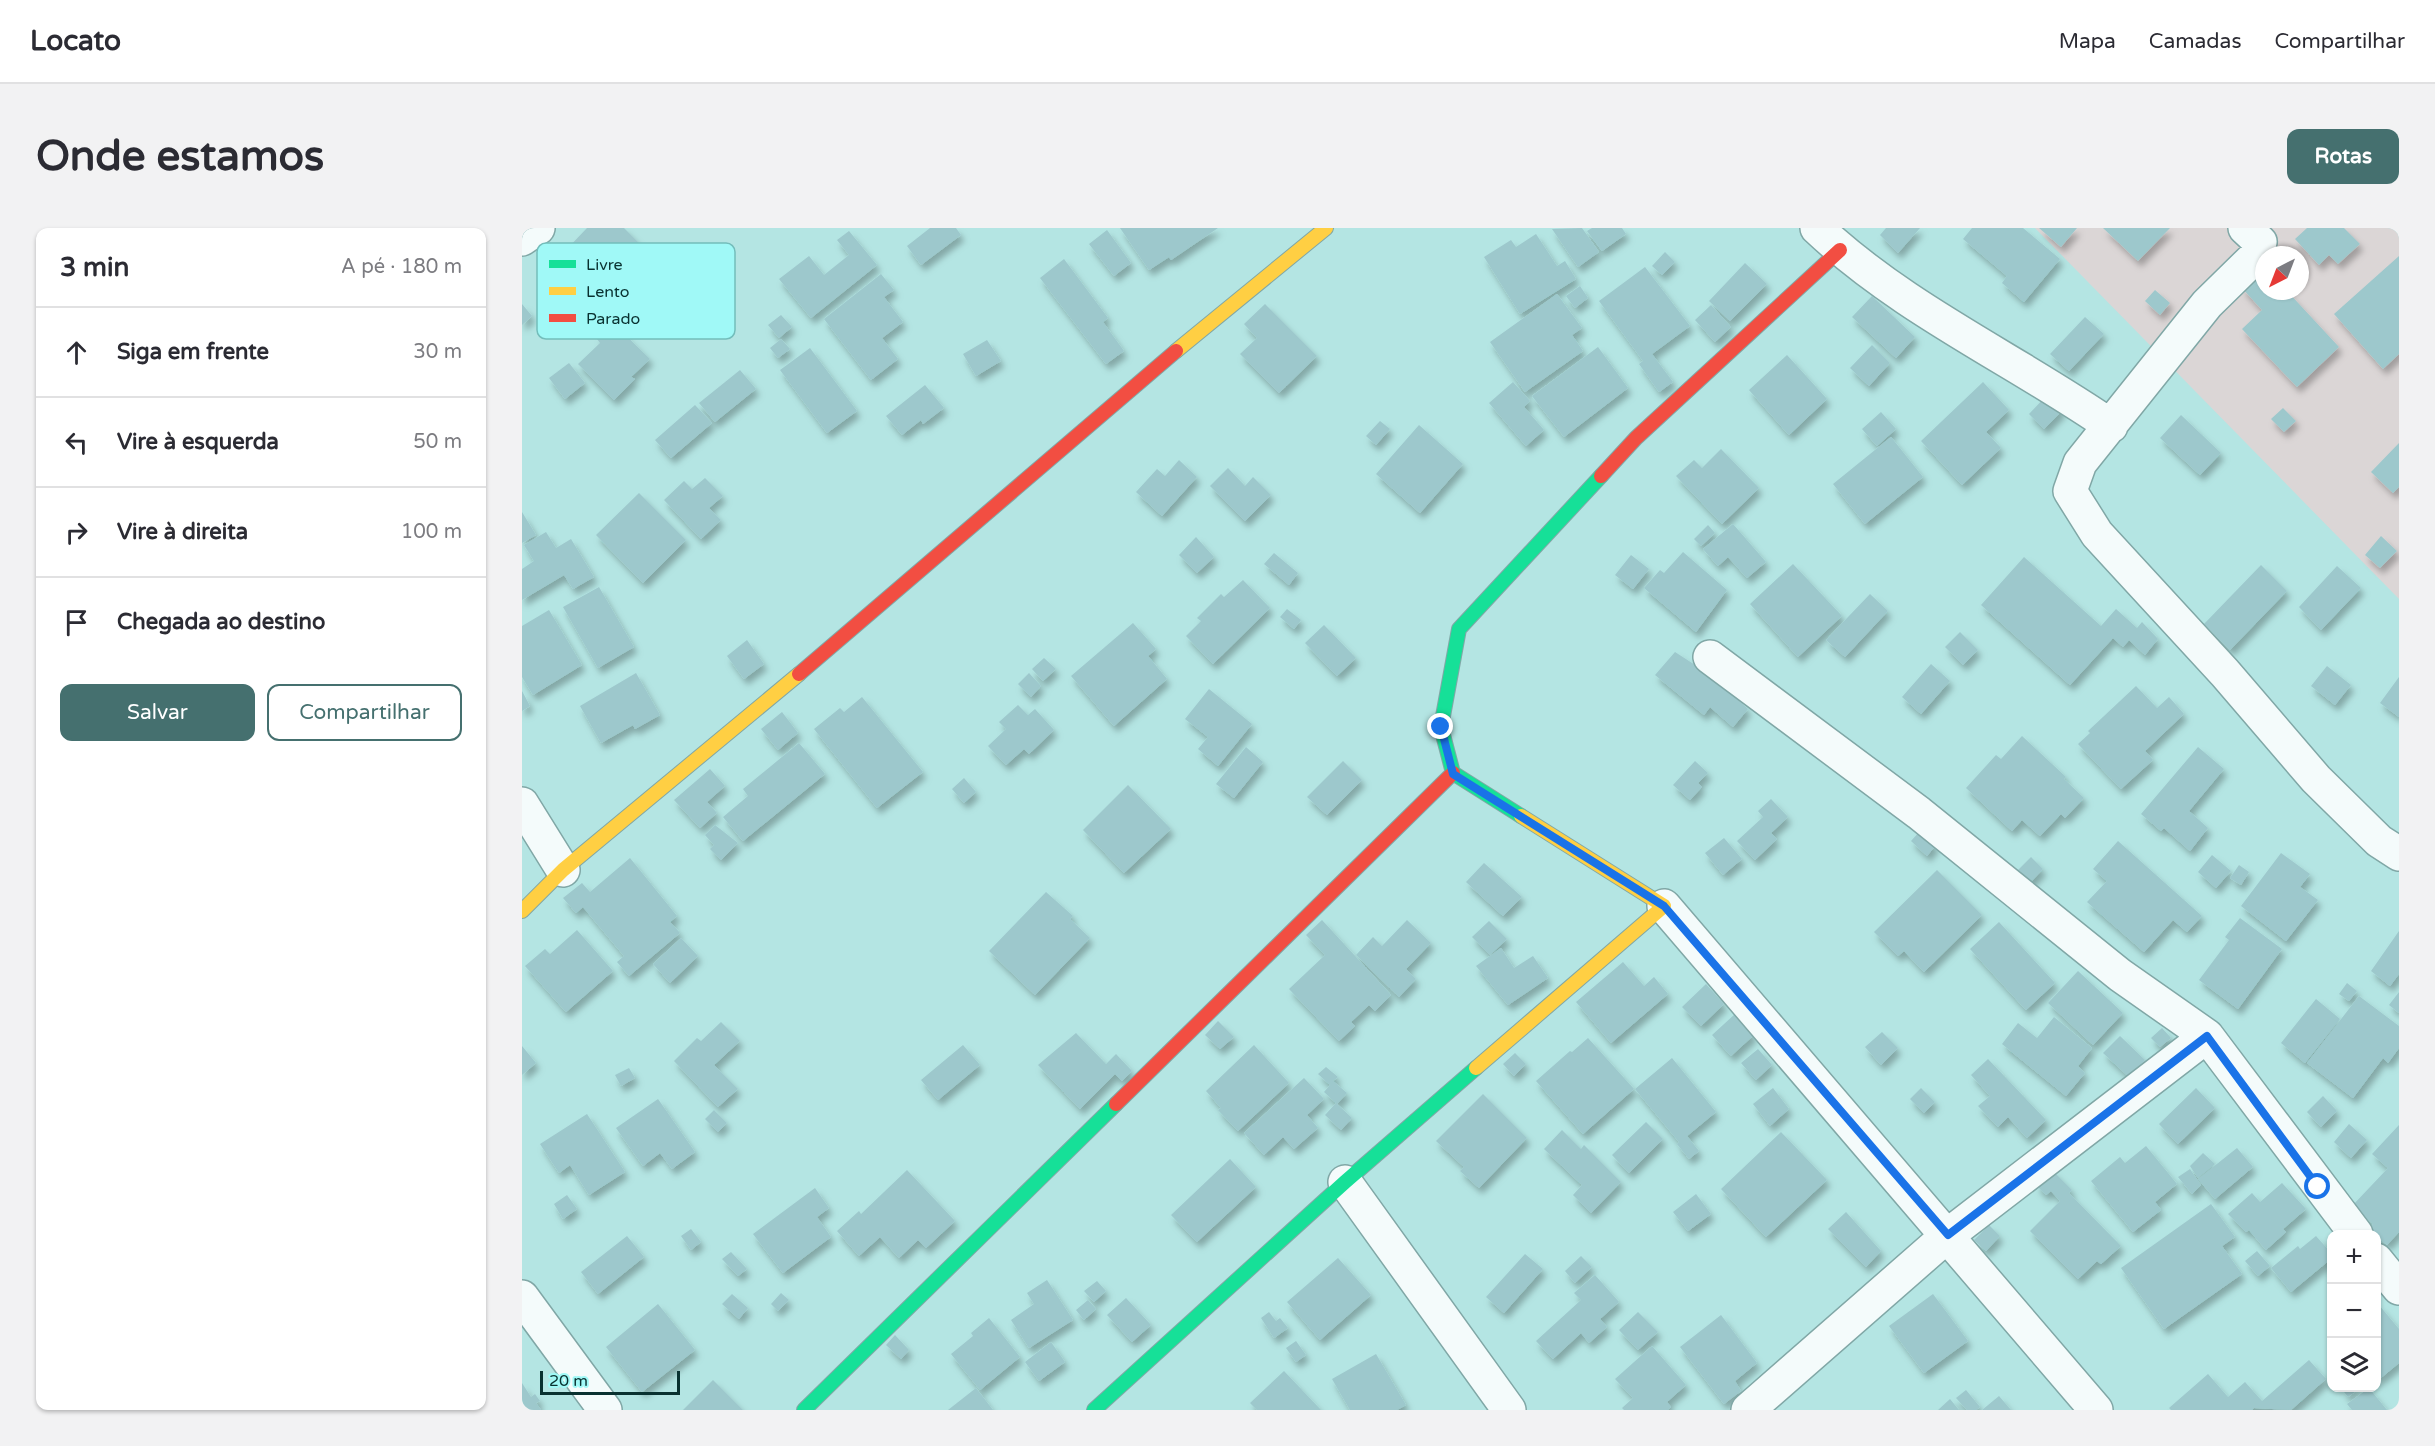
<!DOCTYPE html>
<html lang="pt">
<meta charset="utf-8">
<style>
body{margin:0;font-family:"Varela Round",sans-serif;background:#f2f2f3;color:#2b2b33}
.controls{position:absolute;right:18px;bottom:18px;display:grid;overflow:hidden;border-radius:12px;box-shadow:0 2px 4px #0004}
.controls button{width:54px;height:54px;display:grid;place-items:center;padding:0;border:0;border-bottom:2px solid #e1e1e2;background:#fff;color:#2b2b33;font:30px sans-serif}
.compass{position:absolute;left:1733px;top:18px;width:54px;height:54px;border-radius:50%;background:#fff;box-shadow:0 2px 4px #0004;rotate:222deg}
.scale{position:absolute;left:18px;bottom:15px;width:140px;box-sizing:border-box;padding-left:6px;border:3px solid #093130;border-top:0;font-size:16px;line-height:21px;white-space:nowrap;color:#093130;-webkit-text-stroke:4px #a0f9f7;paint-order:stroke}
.stop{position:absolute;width:18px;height:18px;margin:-14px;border:4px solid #1a73e8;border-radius:50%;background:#fff}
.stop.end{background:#1a73e8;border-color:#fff;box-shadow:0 2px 6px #0008}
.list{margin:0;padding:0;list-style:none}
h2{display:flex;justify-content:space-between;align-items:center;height:78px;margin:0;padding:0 24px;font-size:26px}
h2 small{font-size:20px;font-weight:400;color:#7c7c81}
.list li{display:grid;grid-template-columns:39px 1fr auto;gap:18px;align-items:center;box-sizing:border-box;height:90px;padding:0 24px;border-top:2px solid #e1e1e2}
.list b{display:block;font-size:22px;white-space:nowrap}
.list em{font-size:20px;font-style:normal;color:#7c7c81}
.actions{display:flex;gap:12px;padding:18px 24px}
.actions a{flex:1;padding:14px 0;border:2px solid #45706f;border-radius:12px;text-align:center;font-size:21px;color:#45706f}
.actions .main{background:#45706f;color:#fff}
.icon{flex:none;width:33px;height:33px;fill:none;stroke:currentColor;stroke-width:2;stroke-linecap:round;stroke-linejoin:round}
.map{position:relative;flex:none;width:1877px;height:1182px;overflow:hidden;border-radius:12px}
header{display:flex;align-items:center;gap:36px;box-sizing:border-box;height:84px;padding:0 30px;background:#fff;border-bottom:2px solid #e1e1e2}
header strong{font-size:28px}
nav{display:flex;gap:33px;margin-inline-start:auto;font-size:21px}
.intro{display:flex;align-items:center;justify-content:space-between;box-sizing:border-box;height:144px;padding:0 36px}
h1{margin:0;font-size:42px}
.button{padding:15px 27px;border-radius:12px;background:#45706f;color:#fff;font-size:21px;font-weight:700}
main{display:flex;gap:36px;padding:0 36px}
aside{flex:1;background:#fff;border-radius:12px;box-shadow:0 2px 4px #0004}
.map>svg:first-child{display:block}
</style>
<header>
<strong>Locato</strong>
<nav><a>Mapa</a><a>Camadas</a><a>Compartilhar</a></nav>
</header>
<div class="intro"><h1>Onde estamos</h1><a class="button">Rotas</a></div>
<main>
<aside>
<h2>3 min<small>A pé · 180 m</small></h2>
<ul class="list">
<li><svg class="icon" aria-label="ahead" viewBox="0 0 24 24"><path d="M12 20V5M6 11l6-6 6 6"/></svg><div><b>Siga em frente</b></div><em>30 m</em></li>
<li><svg class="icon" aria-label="left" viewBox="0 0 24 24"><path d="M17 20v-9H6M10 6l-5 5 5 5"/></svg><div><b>Vire à esquerda</b></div><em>50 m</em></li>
<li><svg class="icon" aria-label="right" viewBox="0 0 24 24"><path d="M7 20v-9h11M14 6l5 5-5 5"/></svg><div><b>Vire à direita</b></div><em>100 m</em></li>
<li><svg class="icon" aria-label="arrive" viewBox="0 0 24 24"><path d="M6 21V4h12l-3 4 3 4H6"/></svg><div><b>Chegada ao destino</b></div></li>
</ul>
<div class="actions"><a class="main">Salvar</a><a>Compartilhar</a></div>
</aside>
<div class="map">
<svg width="1877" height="1182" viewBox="0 0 1877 1182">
<defs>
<filter id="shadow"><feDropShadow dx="3.5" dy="6" stdDeviation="3" flood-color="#0004"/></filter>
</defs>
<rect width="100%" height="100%" fill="#b4e5e3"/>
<path fill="#dbd6d6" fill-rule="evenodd" d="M1513,0H1877V371ZM1742,27H1778V63H1742Z"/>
<path fill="#9dc8cc" filter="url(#shadow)" d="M65,0H102L141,39L100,80L43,23Z
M408,0H434L439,7L399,37L385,18Z
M598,0H696L649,32L647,29L627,42Z
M1060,0L1077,24L1056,39L1030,1Z
M1070,0H1100L1104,6L1080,23L1065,3Z
M1364,0H1398L1376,25L1358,7Z
M1450,0H1501L1538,31L1502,74L1480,55L1485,48L1441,11Z
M1517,0H1555L1539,19Z
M1581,0H1648L1616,33Z
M1785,0H1822L1838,16L1816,36L1807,27L1797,37L1773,11Z
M585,2L609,35L592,48L567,16Z
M327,3L355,37L289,90L257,51L287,28L302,47L327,27L315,12Z
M1014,6L1035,38L1043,33L1054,51L998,86L962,29L989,12L994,19Z
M1143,24L1153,34L1140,47L1130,38Z
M1877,28V126L1861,141L1812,86Z
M542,31L586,90L581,94L602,123L584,136L518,50Z
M1223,35L1245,56L1208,93L1187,73Z
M1123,39L1168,98L1130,126L1151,154L1137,164L1117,136L1121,133L1077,73Z
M1742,39V63H1765L1817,119L1775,159L1720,101L1740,82L1720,60Z
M359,46L372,62L362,69L381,94L360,110L376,131L349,152L302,91Z
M1058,58L1066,70L1053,80L1044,68Z
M1633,62L1648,75L1638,87L1623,73Z
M1035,66L1060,100L1050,107L1061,123L1003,164L968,114Z
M1350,68L1393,109L1374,130L1330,89Z
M0,76L10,88L0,97Z
M743,76L795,128L757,165L718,126L735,110L722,96Z
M1189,77L1209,99L1193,114L1173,92Z
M259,87L270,99L257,110L246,97Z
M1563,89L1582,106L1547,143L1528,126Z
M91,95L128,131L109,149L113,151L92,172L56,136L78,115L75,111Z
M259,111L268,121L256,130L248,120Z
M465,112L479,133L454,148L441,126Z
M1350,117L1368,135L1347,158L1328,140Z
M1076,119L1106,160L1042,209L1010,168Z
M288,120L335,183L305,205L258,142Z
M1265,127L1305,171L1267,207L1227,162Z
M47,135L63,155L43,171L27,150Z
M218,142L234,161L193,194L177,175Z
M991,154L1008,173L1002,179L1022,202L1004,218L967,175Z
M1461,154L1487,182L1464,204L1479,220L1440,257L1399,213Z
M403,157L422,180L401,196L399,192L380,207L364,188Z
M1526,166L1541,182L1522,201L1507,186Z
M173,177L190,195L149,230L133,212Z
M1761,180L1774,193L1762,204L1749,191Z
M1359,184L1374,201L1355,218L1340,201Z
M1659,187L1699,225L1678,247L1638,210Z
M858,193L868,201L854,217L844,208Z
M897,197L941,236L898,285L854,246Z
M1369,209L1401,249L1343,296L1311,256Z
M1877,215V259L1871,265L1849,244Z
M1199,221L1237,260L1200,296L1154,248L1172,232L1180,240Z
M657,232L675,249L640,288L614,264L635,241L643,248Z
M706,240L723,258L731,249L749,267L723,293L688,258Z
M183,250L201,268L187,280L199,292L179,311L142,272L162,253L170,261Z
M117,265L164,312L121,355L74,307Z
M0,284L14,307L0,315Z
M1211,296L1244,334L1225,350L1206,329L1196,338L1181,321Z
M1186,297L1193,305L1179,318L1172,311Z
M24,304L34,320L49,311L72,349L51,361L42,347L0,372V341L12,333L2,317Z
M1859,308L1875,323L1858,340L1843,327Z
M674,309L692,329L675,345L657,327Z
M1161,324L1205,362L1174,404L1122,360L1138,342L1142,345Z
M752,325L776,345L767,357L742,336Z
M1109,327L1127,341L1111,361L1093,347Z
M1502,329L1579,398L1594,381L1615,400L1620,394L1636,411L1623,427L1607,412L1601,419L1591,410L1548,457L1459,377Z
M1271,336L1320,388L1276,429L1228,376Z
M1739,337L1765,363L1708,422L1682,396Z
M1815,338L1839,360L1799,402L1777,379Z
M721,352L748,380L691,436L664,408L679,393L675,390L699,366L702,369Z
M77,359L112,419L76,440L41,379Z
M1348,366L1366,383L1323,429L1304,412Z
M765,381L779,392L772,401L758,389Z
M27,382L60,437L11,467L0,449V398Z
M611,395L634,421L626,428L645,451L592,498L549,448Z
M802,397L834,430L815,448L783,415Z
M1438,404L1456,422L1441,437L1423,419Z
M225,412L242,436L222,451L205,428Z
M1153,424L1187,446L1226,481L1211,499L1188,479L1182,487L1133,447Z
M522,430L534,441L521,453L510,441Z
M1409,436L1428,453L1399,486L1380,469Z
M1805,438L1829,457L1813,477L1789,458Z
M114,445L138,487L113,501L111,497L79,515L58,478Z
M507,445L519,458L509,469L496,456Z
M1877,449V489L1858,475Z
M1614,458L1635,480L1647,469L1662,486L1623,523L1631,532L1599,561L1556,516L1568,505L1566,503Z
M687,461L730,496L696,538L676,521L686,509L663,491Z
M0,463L8,478L0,483Z
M340,469L401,544L355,580L292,501L318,480L322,484Z
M496,477L506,487L513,481L532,502L507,526L502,521L484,537L466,518L484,501L477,494Z
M260,484L276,505L256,522L239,501Z
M1500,508L1544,549L1542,551L1562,570L1543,590L1539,586L1518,608L1500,592L1490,603L1444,560L1474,527L1479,531Z
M277,515L303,546L221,613L201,589L226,568L221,561Z
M724,519L741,534L712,570L694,556Z
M1676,519L1702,541L1667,583L1686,600L1668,623L1642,600L1639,603L1619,586Z
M821,533L840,552L805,587L785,569Z
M1173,533L1186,545L1176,555L1180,559L1168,572L1151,557Z
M188,541L203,558L185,574L195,585L178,600L152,572Z
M442,550L454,564L442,575L430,561Z
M606,557L649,601L602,645L561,602Z
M1249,571L1266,589L1249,605L1255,611L1233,632L1215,613L1241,589L1236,583Z
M193,597L216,615L199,632L188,621L192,617L183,607Z
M1398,603L1414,617L1405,628L1389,613Z
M1202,610L1220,631L1201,647L1183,625Z
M1596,613L1680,688L1665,704L1651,692L1622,724L1565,674L1585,653L1571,641Z
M1759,625L1788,646L1778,659L1796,672L1764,713L1719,678Z
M1690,627L1709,643L1694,660L1676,644Z
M1509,629L1521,641L1507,656L1494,644Z
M108,630L155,688L148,694L158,705L107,748L95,734L102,728L61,679L54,685L41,670L60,655L68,664Z
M962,635L1000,669L981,688L944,654Z
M1717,637L1727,644L1719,657L1708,650Z
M1415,642L1460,687L1402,744L1382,723L1376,728L1352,704Z
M524,664L551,688L548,691L568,710L513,767L467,723Z
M1718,690L1760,721L1716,781L1677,752L1707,712L1703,709Z
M800,692L869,767L853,783L847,777L829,794L833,798L817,813L767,761L803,727L784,707Z
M885,692L909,715L884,741L894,751L877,769L834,727L851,709L860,718Z
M967,693L985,711L968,727L950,709Z
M1477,694L1533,755L1504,782L1448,721Z
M55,702L91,743L44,784L3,738L23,721L28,726Z
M1877,703V746L1868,758L1849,743Z
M159,710L176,728L148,755L131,736Z
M979,720L992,740L1011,728L1026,750L986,777L954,738Z
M1101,734L1122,758L1132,749L1146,766L1089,815L1054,774Z
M1556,743L1601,785L1571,817L1526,775Z
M1825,755L1835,763L1827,773L1817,766Z
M1184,756L1202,776L1179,798L1160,779Z
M1877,764V785L1867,777Z
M1837,768L1877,798V820L1866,835L1861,830L1831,870L1785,835Z
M1794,771L1818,791L1783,835L1759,815Z
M1213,786L1232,807L1209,828L1190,807Z
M1532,789L1570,820L1556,838L1563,845L1544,868L1480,816L1496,795L1515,810Z
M696,793L712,809L698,821L683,807Z
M199,794L218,813L192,837L216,861L196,879L152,833L175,810L179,813Z
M1640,800L1649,810L1638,819L1629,810Z
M1360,804L1376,820L1359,837L1343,819Z
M554,805L584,836L594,826L610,843L600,853L593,846L558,881L516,837Z
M1598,808L1623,832L1607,849L1581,825Z
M1066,810L1112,861L1061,906L1014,853L1048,823L1050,824Z
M441,817L458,837L416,872L399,852Z
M732,817L767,855L716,903L696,882L699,880L684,863Z
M0,818L14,835L0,847Z
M1236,821L1250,837L1234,852L1219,835Z
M993,825L1004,836L992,848L981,836Z
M1150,830L1194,884L1165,908L1177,923L1167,931L1155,916L1157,914L1113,861Z
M1466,831L1524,892L1505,910L1486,889L1476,899L1456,878L1468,868L1449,847Z
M804,839L816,849L811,853L825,865L815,876L802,864L808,857L796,846Z
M107,840L113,850L99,858L93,847Z
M782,850L802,871L785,887L796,900L772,921L761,909L742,927L722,905Z
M1251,860L1267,881L1248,898L1231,876Z
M1399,860L1413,874L1402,885L1388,871Z
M1674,860L1693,880L1656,916L1637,896Z
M961,866L1005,910L957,960L938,943L942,939L914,913Z
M1801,868L1815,883L1799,899L1785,884Z
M136,871L173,924L150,941L138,925L121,938L94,900Z
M814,875L830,890L819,902L803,887Z
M192,882L205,895L196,904L183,891Z
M65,886L103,944L67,967L48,937L37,945L18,916Z
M1124,894L1141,911L1107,945L1090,927Z
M1827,896L1845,912L1829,930L1812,914Z
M1877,897V1004L1865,1017L1847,1001L1851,996L1830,978L1866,940L1850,926Z
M1040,902L1059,921L1062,917L1099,954L1069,985L1051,967L1060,957L1022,921Z
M1259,904L1305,952L1244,1009L1199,961Z
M1624,918L1655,956L1633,974L1639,982L1611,1004L1569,953L1598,929L1603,935Z
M1715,920L1731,939L1693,971L1676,951Z
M1681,925L1693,936L1676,950L1668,938Z
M708,931L734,959L675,1014L649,987Z
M1668,941L1679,957L1670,966L1656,949Z
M385,942L433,993L404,1020L396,1012L377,1030L358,1009L337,1028L315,1003L337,983L339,986Z
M1530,942L1550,962L1547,965L1599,1018L1579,1036L1575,1033L1556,1051L1508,1003L1538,973L1529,963L1524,967L1514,957Z
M1760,955L1784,981L1761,1001L1764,1004L1744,1022L1727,1002L1724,1004L1706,986L1730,965L1738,974Z
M293,960L307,980L295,989L309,1009L261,1045L231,1006Z
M1174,966L1189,986L1166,1003L1151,984Z
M45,967L55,981L41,991L32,976Z
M1689,976L1713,1009L1700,1018L1720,1046L1642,1101L1599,1040Z
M1324,984L1359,1023L1344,1039L1306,1001Z
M1467,997L1478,1008L1464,1023L1452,1012Z
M169,1001L179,1014L169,1022L159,1008Z
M105,1008L122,1029L76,1066L59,1044Z
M1794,1008L1810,1026V1030L1769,1064L1749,1040L1776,1018L1778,1021Z
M1735,1023L1748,1038L1736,1048L1723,1033Z
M209,1024L225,1041L216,1048L200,1031Z
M1003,1026L1021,1041L982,1085L964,1069Z
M1059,1028L1070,1039L1053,1055L1043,1043Z
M816,1030L849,1067L798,1112L765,1074Z
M1073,1047L1097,1074L1078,1091L1085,1099L1067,1115L1059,1105L1031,1131L1014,1113L1059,1072L1052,1065Z
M525,1052L551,1092L507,1120L489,1092L512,1076L505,1065Z
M575,1053L584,1063L572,1074L562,1063Z
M259,1065L267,1072L256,1083L249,1076Z
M210,1066L226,1080L217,1091L200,1076Z
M1411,1066L1446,1113L1402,1145L1367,1098Z
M604,1070L629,1097L610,1114L585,1087Z
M566,1072L574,1081L562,1092L554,1082Z
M136,1076L173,1122L120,1164L84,1119Z
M1857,1077L1877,1101V1135L1854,1154V1079Z
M747,1084L754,1093L758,1090L766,1100L752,1110L739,1090Z
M1116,1084L1136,1104L1116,1122L1097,1102Z
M1199,1087L1235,1135L1213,1153L1219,1163L1202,1176L1158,1119Z
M467,1090L498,1129L458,1162L429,1126L451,1108L449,1105Z
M373,1107L387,1122L379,1131L364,1117Z
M774,1113L784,1127L774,1134L764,1120Z
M529,1114L543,1134L517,1153L503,1134Z
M1130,1118L1164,1157L1145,1174L1149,1179L1146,1182H1102L1100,1180L1111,1170L1093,1151Z
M854,1126L884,1177L875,1182H828L810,1151Z
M1787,1132L1804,1151L1769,1182L1732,1180L1730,1182H1649L1647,1180L1686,1146L1706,1169L1723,1154L1740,1173Z
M762,1143L799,1182H735L728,1175Z
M191,1152L221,1182H161Z
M0,1155L9,1169L13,1166L18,1173L14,1175L19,1182H0Z
M454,1160L471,1182H426Z
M1819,1160H1838L1826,1169Z
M1847,1160L1865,1182H1830L1825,1176Z
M1444,1162L1458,1179L1454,1182H1445L1434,1170Z
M1477,1168L1489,1182H1460Z
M1428,1171L1437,1182H1416Z"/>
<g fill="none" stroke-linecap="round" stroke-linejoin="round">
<g stroke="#80a7a6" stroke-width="36">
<path id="street" d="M1295,0C1381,81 1492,131 1589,198
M1723,0L1738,14L1734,28L1685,76L1558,235L1548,263L1575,306L1703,445L1794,551L1857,613L1877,626
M0,11L16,0
M1188,429L1397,585L1598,747L1685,808L1834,1006
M0,576L41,642
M1142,678L1574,1182
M823,954L987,1182
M1854,1032L1877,1060
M0,1069L83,1182
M1226,1182L1426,1007L1685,808"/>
</g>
<g stroke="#80a7a6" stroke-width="16">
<path id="fast" d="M999,588L931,545L919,499L937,401L1079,248
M282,1182L594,876
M572,1182L823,954L954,840"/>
</g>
<g stroke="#80a7a6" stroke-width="16">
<path id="slow" d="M654,123L804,0
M0,683L41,642L277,446
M954,840L1142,678L999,588"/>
</g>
<g stroke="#80a7a6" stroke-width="16">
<path id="jam" d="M1079,248L1114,210L1318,22
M277,446L654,123
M594,876L931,545"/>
</g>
<use href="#street" stroke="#f4fbfb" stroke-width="33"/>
<use href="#fast" stroke="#16e098" stroke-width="14"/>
<use href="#slow" stroke="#ffcf43" stroke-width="14"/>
<use href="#jam" stroke="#f24e42" stroke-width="14"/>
</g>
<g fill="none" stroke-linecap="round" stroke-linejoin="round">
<path stroke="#1a73e8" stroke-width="8" d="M919,499L931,546L1142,678L1426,1007L1685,808L1796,959"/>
</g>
<rect x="15" y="15" width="198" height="96" rx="9" fill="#a0f9f7" stroke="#73bdbb" stroke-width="1.5"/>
<rect x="27" y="32" width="27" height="8" fill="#16e098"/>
<rect x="27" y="59" width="27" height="8" fill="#ffcf43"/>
<rect x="27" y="86" width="27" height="8" fill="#f24e42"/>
<g font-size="16" fill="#093130">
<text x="64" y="42">Livre</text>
<text x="64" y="69">Lento</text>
<text x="64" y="96">Parado</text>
</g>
</svg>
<div class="controls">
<button>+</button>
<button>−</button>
<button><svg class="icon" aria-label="layers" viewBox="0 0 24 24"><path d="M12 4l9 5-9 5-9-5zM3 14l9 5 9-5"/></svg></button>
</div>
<svg class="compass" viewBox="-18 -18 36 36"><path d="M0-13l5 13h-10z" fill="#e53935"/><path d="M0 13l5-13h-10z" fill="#7c7c81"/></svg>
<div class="scale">20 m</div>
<div class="stop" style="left:1796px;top:959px"></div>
<div class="stop end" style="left:919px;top:499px"></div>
</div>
</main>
